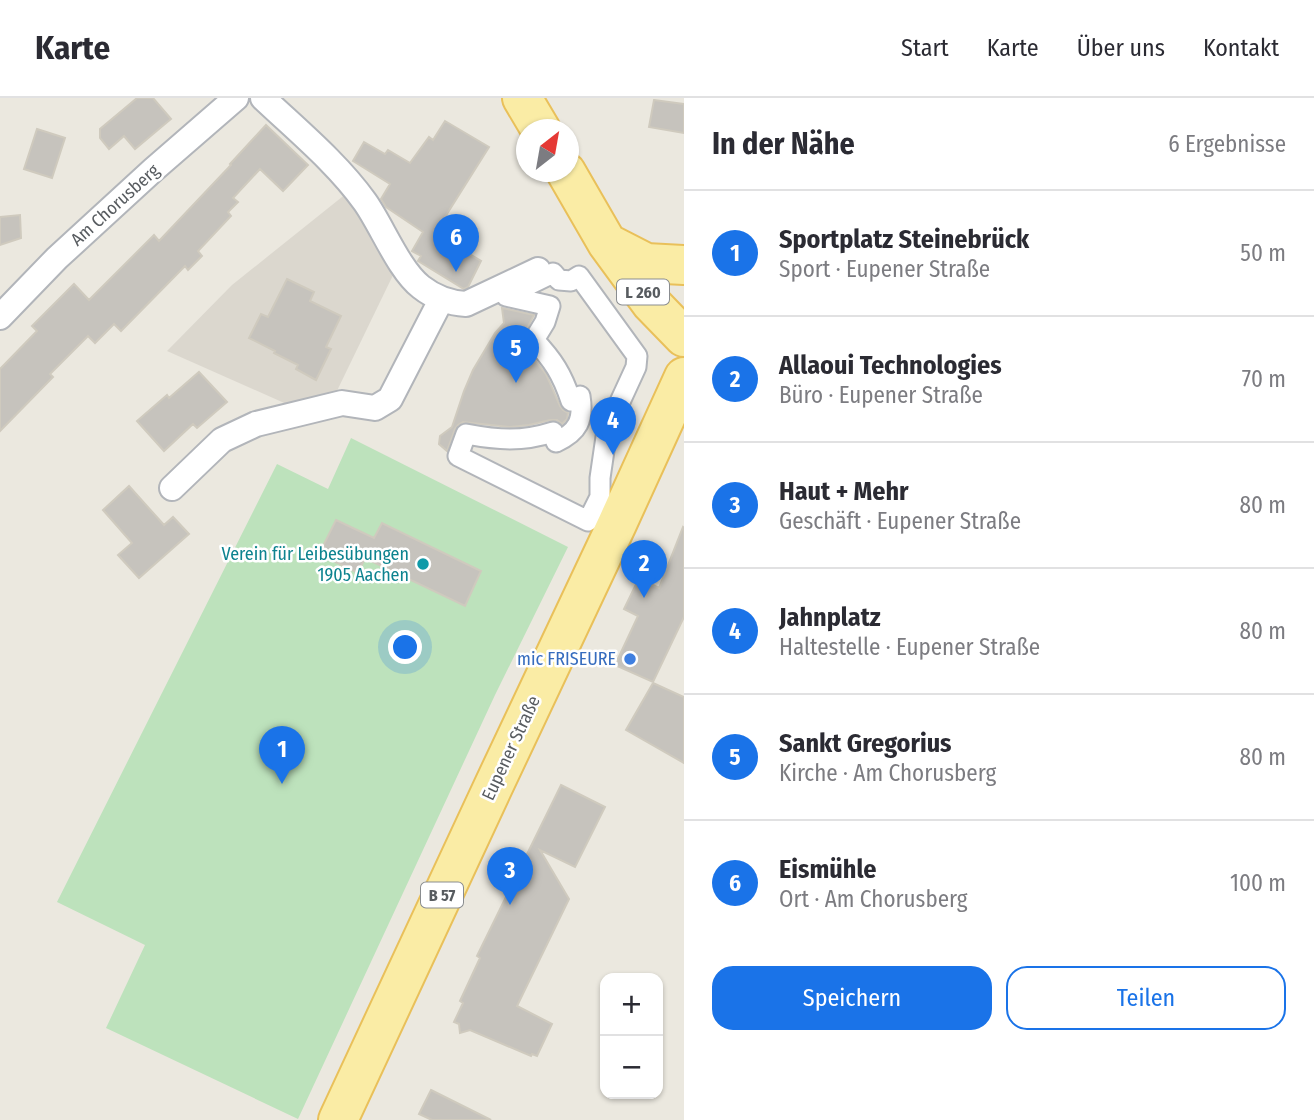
<!DOCTYPE html>
<html lang="de">
<meta charset="utf-8">
<style>
body{margin:0;font-family:"Fira Sans Condensed",sans-serif;background:#f7f7f7;color:#2b2b33}
.controls{position:absolute;right:21px;bottom:21px;display:grid;overflow:hidden;border-radius:14px;box-shadow:0 2px 5px #0004}
.controls button{width:63px;height:63px;display:grid;place-items:center;padding:0;border:0;border-bottom:2px solid #e1e1e2;background:#fff;color:#2b2b33;font:35px sans-serif}
.compass{position:absolute;left:516px;top:21px;width:63px;height:63px;border-radius:50%;background:#fff;box-shadow:0 2px 5px #0004;rotate:31deg}
.you{position:absolute;left:406px;top:550px;width:24px;height:24px;margin:-18px;border:5px solid #fff;border-radius:50%;background:#1a73e8;box-shadow:0 0 0 10px #1a73e833}
.badge{display:grid;place-items:center;width:46px;height:46px;border-radius:50%;background:#1a73e8;color:#fff;font-size:23px;font-weight:700}
.pin{position:absolute;translate:-50% -58px;filter:drop-shadow(0 2px 4px #0008)}
.pin::after{content:'';position:absolute;top:37px;width:24px;height:21px;background:inherit;clip-path:polygon(0 0,100% 0,50% 100%)}
.list{margin:0;padding:0;list-style:none}
h2{display:flex;justify-content:space-between;align-items:center;height:91px;margin:0;padding:0 28px;font-size:30px}
h2 small{font-size:23px;font-weight:400;color:#7c7c81}
.list li{display:grid;grid-template-columns:46px 1fr auto;gap:21px;align-items:center;box-sizing:border-box;height:126px;padding:0 28px;border-top:2px solid #e1e1e2}
.list b{display:block;font-size:26px;white-space:nowrap}
.list p{margin:0;font-size:23px;white-space:nowrap;color:#7c7c81}
.list em{font-size:23px;font-style:normal;color:#7c7c81}
.actions{display:flex;gap:14px;padding:21px 28px}
.actions a{flex:1;padding:16px 0;border:2px solid #1a73e8;border-radius:21px;text-align:center;font-size:24px;color:#1a73e8}
.actions .main{background:#1a73e8;color:#fff}
.map{position:relative;flex:none;width:684px;height:1022px;overflow:hidden}
header{display:flex;align-items:center;gap:42px;box-sizing:border-box;height:98px;padding:0 35px;background:#fff;border-bottom:2px solid #e1e1e2}
header strong{font-size:33px}
nav{display:flex;gap:38px;margin-inline-start:auto;font-size:24px}
main{display:flex}
aside{flex:1;background:#fff}
.map>svg:first-child{display:block}
</style>
<header>
<strong>Karte</strong>
<nav><a>Start</a><a>Karte</a><a>Über uns</a><a>Kontakt</a></nav>
</header>
<main>
<div class="map">
<svg width="684" height="1022" viewBox="0 0 684 1022">
<rect width="100%" height="100%" fill="#ebe8df"/>
<path fill="#dbd7ce" d="M347,95L395,173L334,299L291,308L167,253L232,187Z"/>
<path fill="#bde2bc" d="M351,340L568,449L495,597L298,1021L106,930L145,847L57,804L277,366L328,391Z"/>
<path fill="#c6c3bd" stroke="#cfcabe" stroke-width="2" d="M137,0H153L171,21L135,51L124,38L109,51L100,40V31Z
M654,2L684,6V35L649,29Z
M445,23L489,49L435,135L481,163L468,189L464,191L418,163L421,158L412,153L423,134L386,109L381,101L390,86L353,63L364,44L385,56L388,52L410,65L429,39L433,42Z
M266,27L308,67L283,93L260,71L233,100L238,104L228,114L231,118L198,153L202,158L188,172L185,168L121,233L114,226L95,245L88,238L50,276L53,279L0,333V271L37,233L32,228L74,186L89,202L154,137L159,143L231,67L230,66Z
M37,31L65,40L52,80L24,71Z
M20,117L21,140L0,147V119Z
M287,181L314,194L310,203L341,218L326,249L331,251L316,282L296,271L298,267L274,255L275,253L249,240L261,216L268,219Z
M502,210L534,217L524,236L522,244L525,250L546,276L560,308L563,312L568,315L567,321L562,326L557,322H550L529,327L510,329L463,324L458,327L455,331L447,353L439,346L440,338L452,329L464,293L473,272L495,235L504,225Z
M199,274L227,304L197,330L193,326L164,353L137,323L167,297L169,300Z
M129,388L164,427L173,419L189,436L139,480L118,457L132,445L103,412Z
M336,422L374,440L382,425L481,473L465,508L365,460L358,475L319,456Z
M683,429L684,430V519L653,584L615,567L638,518L624,511L639,480L659,490Z
M653,585L684,599V665L626,632Z
M561,687L605,709L575,769L540,752L569,801L517,908L552,926L537,958L532,956L531,958L470,932L460,935L459,926L454,924L463,905L460,903L480,860L477,858Z
M431,992L491,1022H432L419,1016Z"/>
<g fill="none" stroke-linecap="round" stroke-linejoin="round">
<g stroke="#b2b5ba" stroke-width="23">
<path id="pedestrian" d="M553,175L559,182L571,183L579,178L637,258L636,269L607,332L600,380V399L588,423L458,358L466,336C498,342 522,344 553,334L556,344C578,334 584,322 580,298L571,303C562,276 553,262 534,242L545,224L550,208L506,198Z"/>
</g>
<g stroke="#b2b5ba" stroke-width="28">
<path id="minor" d="M263,0C298,33 337,65 365,104C382,128 399,172 421,189C435,200 449,205 466,206L538,172
M0,219L57,160L153,72L236,0
M172,390L222,342L256,326L342,305L375,310L390,301L441,202"/>
</g>
<g stroke="#e9c05a" stroke-width="42">
<path id="primary" d="M522,0L541,32
M566,74L607,145L651,205L684,239
M607,145L646,165L684,167
M338,1022L493,689L617,426L684,279"/>
</g>
<use href="#pedestrian" stroke="#fff" stroke-width="19"/>
<use href="#minor" stroke="#fff" stroke-width="24"/>
<use href="#primary" stroke="#faeca5" stroke-width="38"/>
</g>
<circle fill="#0f9aa8" stroke="#fff" stroke-width="2.5" cx="423" cy="466" r="7"/>
<circle fill="#3f7fe0" stroke="#fff" stroke-width="2.5" cx="630" cy="561" r="7"/>
<g text-anchor="middle" dominant-baseline="central" stroke-width="5" stroke-linejoin="round" paint-order="stroke">
<g fill="#fff" stroke="#8a8d90" stroke-width="2">
<rect x="617" y="181.5" width="52" height="25" rx="5"/>
<rect x="421" y="784.5" width="42" height="25" rx="5"/>
</g>
<g font-size="16" font-weight="bold" fill="#585c60">
<text x="643" y="194">L 260</text>
<text x="442" y="797">B 57</text>
</g>
<g font-size="18" fill="#585c60" stroke="#fff">
<text transform="translate(115 107) rotate(-42)">Am Chorusberg</text>
<text transform="translate(511 650) rotate(-65)">Eupener Straße</text>
</g>
<g font-size="18" fill="#0d838f" stroke="#fff" text-anchor="end">
<text x="409" y="456">Verein für Leibesübungen<tspan x="409" dy="21">1905 Aachen</tspan></text>
</g>
<g font-size="18" fill="#366cbe" stroke="#fff" text-anchor="end">
<text x="616" y="561">mic FRISEURE</text>
</g>
</g>
</svg>
<div class="controls">
<button>+</button>
<button>−</button>
</div>
<svg class="compass" viewBox="-18 -18 36 36"><path d="M0-13l5 13h-10z" fill="#e53935"/><path d="M0 13l5-13h-10z" fill="#7c7c81"/></svg>
<div class="you"></div>
<div class="pin badge" style="left:282px;top:686px">1</div>
<div class="pin badge" style="left:644px;top:500px">2</div>
<div class="pin badge" style="left:510px;top:807px">3</div>
<div class="pin badge" style="left:613px;top:357px">4</div>
<div class="pin badge" style="left:516px;top:285px">5</div>
<div class="pin badge" style="left:456px;top:174px">6</div>
</div>
<aside>
<h2>In der Nähe<small>6 Ergebnisse</small></h2>
<ul class="list">
<li><span class="badge">1</span><div><b>Sportplatz Steinebrück</b><p>Sport · Eupener Straße</p></div><em>50 m</em></li>
<li><span class="badge">2</span><div><b>Allaoui Technologies</b><p>Büro · Eupener Straße</p></div><em>70 m</em></li>
<li><span class="badge">3</span><div><b>Haut + Mehr</b><p>Geschäft · Eupener Straße</p></div><em>80 m</em></li>
<li><span class="badge">4</span><div><b>Jahnplatz</b><p>Haltestelle · Eupener Straße</p></div><em>80 m</em></li>
<li><span class="badge">5</span><div><b>Sankt Gregorius</b><p>Kirche · Am Chorusberg</p></div><em>80 m</em></li>
<li><span class="badge">6</span><div><b>Eismühle</b><p>Ort · Am Chorusberg</p></div><em>100 m</em></li>
</ul>
<div class="actions"><a class="main">Speichern</a><a>Teilen</a></div>
</aside>
</main>
